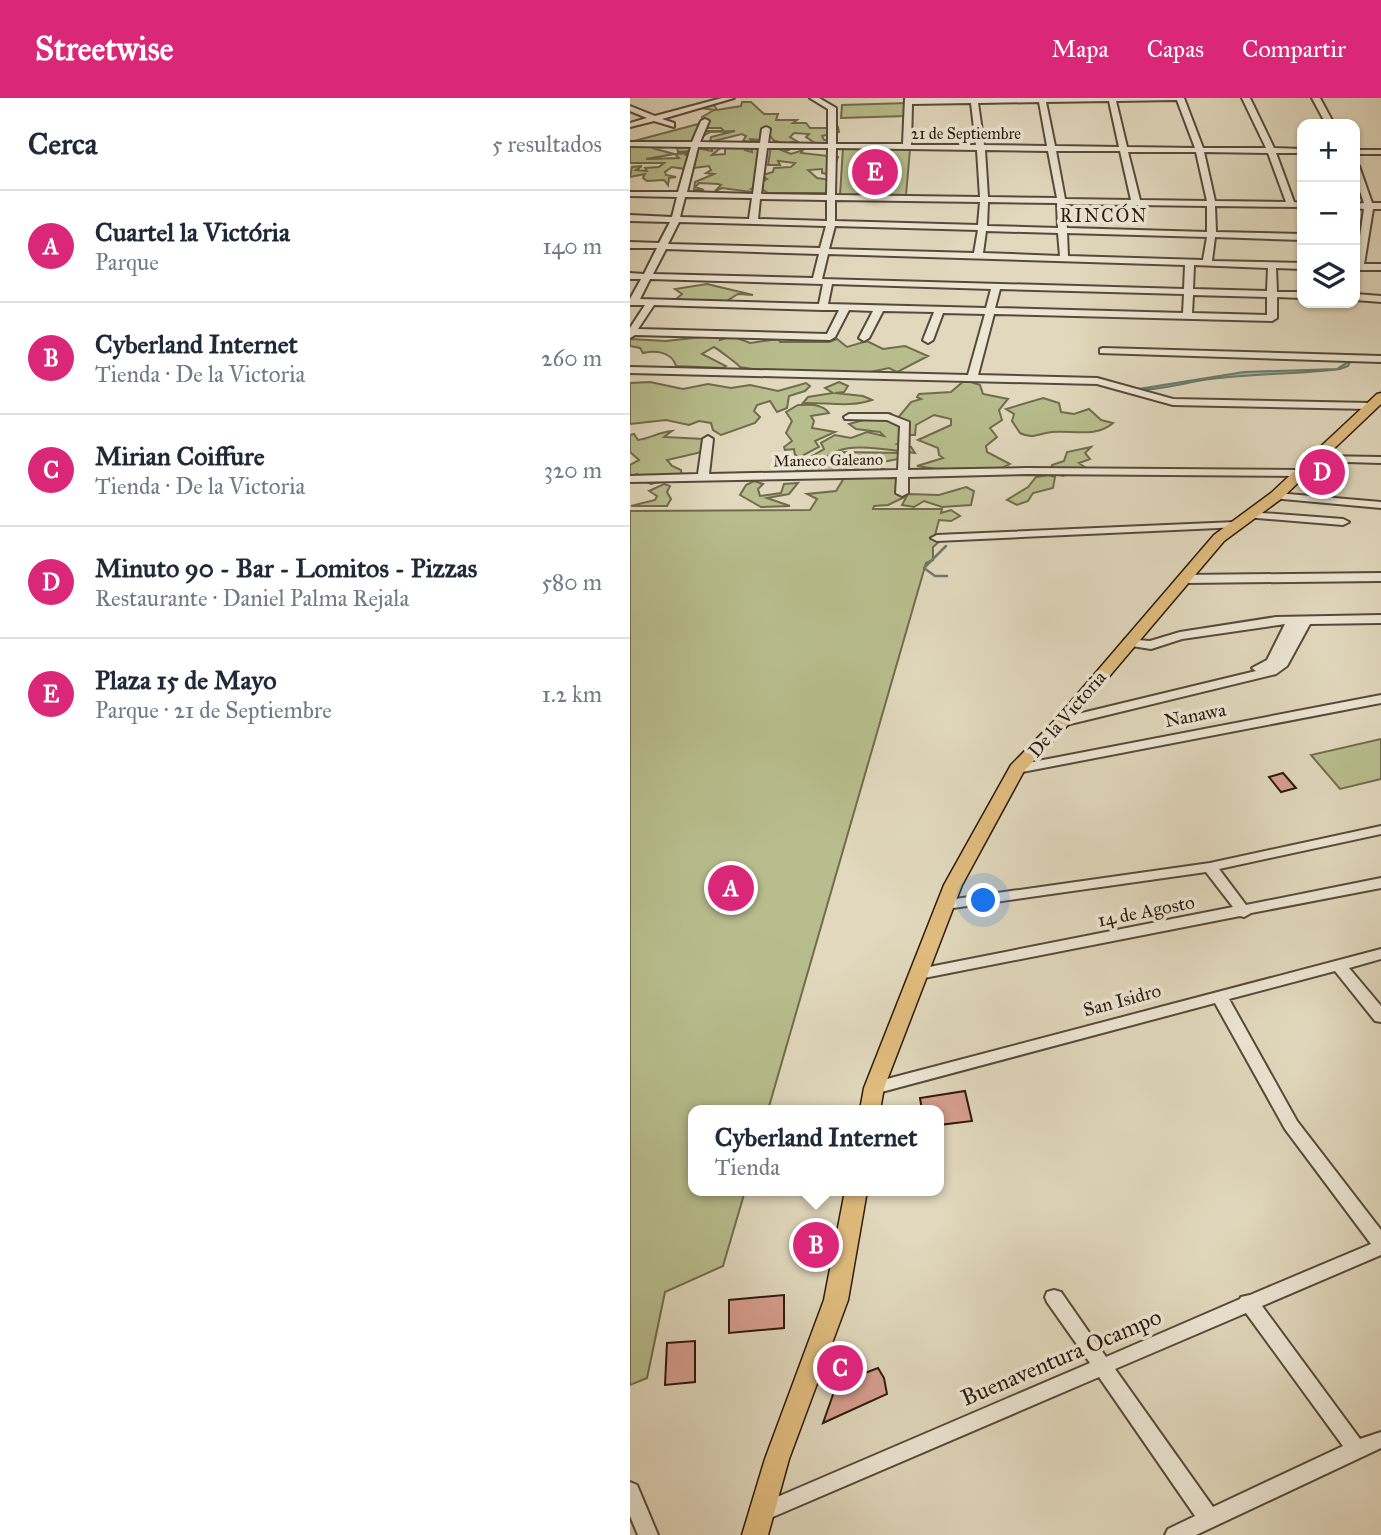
<!DOCTYPE html>
<html lang="es">
<meta charset="utf-8">
<style>
body{margin:0;font-family:"IM FELL Great Primer",serif;background:#f2f2f3;color:#1f2937}
.controls{position:absolute;right:21px;top:21px;display:grid;overflow:hidden;border-radius:14px;box-shadow:0 2px 5px #0004}
.controls button{width:63px;height:63px;display:grid;place-items:center;padding:0;border:0;border-bottom:2px solid #e0e1e3;background:#fff;color:#1f2937;font:35px sans-serif}
.you{position:absolute;left:354px;top:803px;width:24px;height:24px;margin:-18px;border:5px solid #fff;border-radius:50%;background:#1a73e8;box-shadow:0 0 0 10px #1a73e833}
.badge{display:grid;place-items:center;width:46px;height:46px;border-radius:50%;background:#db2777;color:#fff;font-size:23px;font-weight:700}
.pin{position:absolute;translate:-50% -50%;border:4px solid #fff;box-shadow:0 2px 7px #0006}
.popup{position:absolute;left:58px;top:1007px;width:256px;height:91px;box-sizing:border-box;display:grid;place-content:center;border-radius:14px;background:#fff;filter:drop-shadow(0 2px 5px #0005);font-size:23px;white-space:nowrap;color:#747a83}
.popup b{font-size:26px;color:#1f2937}
.popup::after{content:'';position:absolute;left:50%;top:100%;margin-left:-14px;border:14px solid transparent;border-top-color:#fff}
.list{margin:0;padding:0;list-style:none}
h2{display:flex;justify-content:space-between;align-items:center;height:91px;margin:0;padding:0 28px;font-size:30px}
h2 small{font-size:23px;font-weight:400;color:#747a83}
.list li{display:grid;grid-template-columns:46px 1fr auto;gap:21px;align-items:center;box-sizing:border-box;height:112px;padding:0 28px;border-top:2px solid #e0e1e3}
.list b{display:block;font-size:26px;white-space:nowrap}
.list p{margin:0;font-size:23px;white-space:nowrap;color:#747a83}
.list em{font-size:23px;font-style:normal;color:#747a83}
.icon{flex:none;width:38px;height:38px;fill:none;stroke:currentColor;stroke-width:2;stroke-linecap:round;stroke-linejoin:round}
.map{position:relative;flex:none;width:751px;height:1437px;overflow:hidden}
header{display:flex;align-items:center;gap:42px;box-sizing:border-box;height:98px;padding:0 35px;background:#db2777;color:#fff}
header strong{font-size:33px}
nav{display:flex;gap:38px;margin-inline-start:auto;font-size:24px}
main{display:flex}
aside{flex:1;background:#fff}
.map>svg:first-child{display:block}
</style>
<header>
<strong>Streetwise</strong>
<nav><a>Mapa</a><a>Capas</a><a>Compartir</a></nav>
</header>
<main>
<aside>
<h2>Cerca<small>5 resultados</small></h2>
<ul class="list">
<li><span class="badge">A</span><div><b>Cuartel la Victória</b><p>Parque</p></div><em>140 m</em></li>
<li><span class="badge">B</span><div><b>Cyberland Internet</b><p>Tienda · De la Victoria</p></div><em>260 m</em></li>
<li><span class="badge">C</span><div><b>Mirian Coiffure</b><p>Tienda · De la Victoria</p></div><em>320 m</em></li>
<li><span class="badge">D</span><div><b>Minuto 90 - Bar - Lomitos - Pizzas</b><p>Restaurante · Daniel Palma Rejala</p></div><em>580 m</em></li>
<li><span class="badge">E</span><div><b>Plaza 15 de Mayo</b><p>Parque · 21 de Septiembre</p></div><em>1.2 km</em></li>
</ul>
</aside>
<div class="map">
<svg width="751" height="1437" viewBox="0 0 751 1437">
<rect width="100%" height="100%" fill="#e1d8bd"/>
<filter id="stains"><feTurbulence type="fractalNoise" baseFrequency=".00286" numOctaves="4"/><feColorMatrix values="0 0 0 0 .2 0 0 0 0 .09 0 0 0 0 .02 0 0 0 .5 -.17"/></filter>
<radialGradient id="worn" r=".72"><stop offset=".6" stop-color="#630" stop-opacity="0"/><stop offset="1" stop-color="#630" stop-opacity=".3"/></radialGradient>
<path fill="#b8bd8d" stroke="#726c4e" stroke-width="2" fill-rule="evenodd" d="M112,4H121L134,16H148L146,22H167L163,25H176L180,30H196L202,27L208,29L209,34L192,38L194,42H206L204,45H185L176,39L179,36L164,35L160,39L170,45L162,44L159,52L149,51L161,56L173,52L171,55L208,59L201,77L192,75V71L178,72L187,80L201,82L199,95H138L130,90V84L137,81L133,78L124,83L125,89L121,91L125,92L121,94L92,90L85,93L91,87L88,86L69,85L65,89L74,92H64L65,84L84,76L76,75L81,72L79,68L63,70L65,65L60,53L48,54L47,48L22,50L44,56L16,61L49,60L45,56L59,55L56,57L61,59L56,63L55,71L42,69L35,74L36,77L46,79L39,80L38,87L34,82L17,83L13,80L15,76L0,79L2,69L12,68L6,72L17,73L15,70L29,69L34,65H0V44L72,25V19L84,12L71,10L84,7L87,12L111,8ZM77,30H91L94,33H74L73,38L80,34L105,33L81,39L80,44L112,36L116,38L113,43L122,44L124,43L119,41L130,42L131,35L138,34L143,42L154,46L141,48L138,67H150L148,63L165,65L161,69L144,70L143,74L133,77L130,46L121,48L122,54L115,52L116,50L95,48V56L82,57L94,47L82,49V53L67,50L63,46Z
M277,5L276,18L211,20L212,7Z
M213,50L280,51L276,97H210Z
M77,186L123,197L108,196L95,204L45,202L52,196L45,191Z
M91,237L90,242L102,238L120,245L149,241L150,244H199L207,241L217,249L237,243L253,251L275,248L298,258L267,274L276,275L258,277L267,274L259,270L235,275L134,273L110,269C108,266 86,250 84,249L72,256L96,268L93,270L46,268C42,254 26,252 13,255L10,250L0,248V241L36,243Z
M335,282L350,287L353,296L378,301L369,312L372,322L360,330L367,339L356,348L357,354L380,366C354,381 315,372 287,368L313,360L309,357L308,350L288,342L321,327V321L304,317L286,327L285,337H274L267,321L281,304L291,301L287,299L289,296L321,294Z
M20,284L53,291L78,286L101,290L120,287L148,293L176,285L180,288L175,293L159,298L157,310L147,314L140,303L127,307L124,313L130,319L125,325L91,337L83,332L81,325L69,323L59,327L36,322L0,326V285Z
M209,284L218,288L214,294L205,295L233,298L242,302C220,310 195,304 173,305L178,299L203,295L195,290Z
M413,300L429,305L431,314L444,316L459,311L471,322L483,325C466,340 443,332 422,334C409,335 403,342 390,335L382,323L384,316L376,311Z
M168,307C179,307 192,305 199,315L181,318L184,323L182,330L205,334L185,343L189,349L170,359L165,357L164,351L155,352L154,349L162,343L156,335L162,323L156,314Z
M260,315L272,324V343L267,346L281,349L285,355C262,353 214,341 196,360L222,374H166L170,365L194,351L191,345L205,337L221,340L237,334L254,338L250,334L226,331L219,326Z
M42,333L34,339L74,341L76,353L37,362L42,368L51,372L52,379L21,386L9,382L7,376L0,380V367L9,362L0,354V337L4,336L8,342C21,340 29,334 42,333Z
M461,349L455,355L460,361L449,365L456,370L433,378L420,374L422,367L434,363L437,354Z
M212,354L273,355V360L243,366L257,373L232,374L225,370L228,361L215,364L204,360Z
M419,377L425,379L423,390L403,395L398,403L387,407L377,402L398,389L406,379Z
M235,378L271,379L275,399L258,407L244,408L243,411H312L311,415L321,412L330,418L321,423L309,422L304,441L309,444L303,449V462L296,465L138,1012H64V1093H115L93,1168L35,1194L17,1280L0,1287V413L180,412L187,401L177,396L206,393L214,380Z
M124,383L133,386L128,391L130,398L151,395L154,386L168,385L159,396L137,400L160,408L131,409L110,397L116,387Z
M34,386L40,388L37,394L41,401L37,408H1L25,402L27,398L19,393Z
M336,389L344,393L341,407L312,409L294,403L284,409L272,407L278,396L309,397Z
M751,641V681L710,691L681,657Z"/>
<path fill="#95baad" stroke="#6b7a6e" stroke-width="2" d="M721,262L718,268L710,271C663,277 615,275 568,283C556,285 517,294 509,291L614,274L707,271Z"/>
<g fill="none" stroke-linecap="round" stroke-linejoin="round">
<path stroke="#6b7a6e" stroke-width="2.5" d="M316,448L294,470L305,478H317"/>
</g>
<path fill="#d89f90" stroke="#2b1a0f" stroke-width="2" d="M653,675L666,690L651,694L639,679Z
M335,993L342,1023L309,1027V1012H292L290,1000Z
M154,1197V1230L99,1235V1202Z
M65,1243V1284L35,1287L37,1245Z
M226,1270L227,1278L248,1270L254,1280L257,1296L193,1325L211,1274Z"/>
<g fill="none" stroke-linecap="round" stroke-linejoin="round">
<g stroke="#584a3a" stroke-width="4">
<path id="minor" d="M92,0H104L32,21L44,25V29L24,23L0,29V25L17,20L0,13V8L25,18Z
M180,0H189L206,10V46H273L275,0H554L573,50H636L612,0H620L644,50L672,51V55H646L664,104L672,105V109L585,108L586,134L672,136V142L585,139L582,163L672,165V171L646,170L647,194H672V200L647,199V220L642,223L364,216L348,277L467,280L543,301L740,305L745,308L740,311L543,307L467,286L0,275V269L338,277L355,216L313,215L303,242L298,245L293,242L304,214L253,213L239,240L234,243L229,240L243,213L219,212L205,239L200,242L5,237L0,240V230L15,207H0V201L11,181H0V175L14,176L27,150H0V144L29,145L40,124L0,123V117L42,119L47,99L0,98V94H48L61,49L0,48V44H62L71,23L75,21L79,23L70,44L130,45L132,31L136,29L140,31L138,45L198,46V11ZM547,2L565,50L497,49L486,3ZM479,3L489,49L425,48L416,4ZM409,4L417,48L354,47L348,5ZM341,5L346,47H281L282,6ZM68,49L129,50L123,96L57,94ZM137,50H198L197,97L131,96ZM206,50L347,52L350,99L205,97ZM355,52L418,53L427,100L358,99ZM426,53H490L501,102L435,101ZM498,54H566L577,103L510,102ZM574,54L638,55L656,104L585,103ZM55,99L122,100L119,121L50,119ZM130,101L197,102V123L128,121ZM205,102L350,104L348,127L205,123ZM358,104L427,105L428,130L357,128ZM435,106L577,108V134L437,130ZM49,124L196,128L190,150L38,146ZM205,128L348,132L344,155L199,151ZM356,133L428,135L430,158L353,155ZM437,135L577,139L573,162L438,158ZM36,151L189,156L183,180L23,176ZM198,156L555,167L554,191L192,181ZM564,167L638,170L637,193L563,191ZM20,181L193,186L189,206L10,201ZM202,186L361,191L356,210L198,206ZM370,191L554,196L553,215L365,210ZM563,197L637,199V217L562,215ZM24,207L193,212H209L197,236L8,231Z
M682,0H690L704,26H696Z
M725,52H751V56H725Z
M725,66L729,68L742,105H751V111H743L734,166H751V172H725L734,111L725,110V106L734,105L725,79Z
M725,196L751,198V204L725,202Z
M473,250L751,258V264L470,255V251Z
M219,316H258L279,324L278,372L397,370L670,372L675,375L670,378L397,376L278,379V395L272,398L266,395L267,379L0,384V378L68,376L73,341L78,338L83,341L79,376L268,372L270,328L257,322L215,321L214,319Z
M686,358L751,359V365L682,363V359Z
M646,395L751,404V410L642,400L640,398Z
M619,414L713,421L719,424L713,427L615,419V415Z
M606,424L610,425V429L307,443L301,440L307,437Z
M751,475V483L554,485L548,481L554,477Z
M751,517V525L680,526L657,568L646,576L432,628L425,624L427,621L626,573L622,570L637,562L655,526L552,541L521,551L495,547L493,544L495,541L520,543L550,534L646,519Z
M751,597V605L387,675L380,671L387,667Z
M751,728V736L589,771L616,807L751,780V790L621,815L614,819L610,818L289,881L284,880L281,876L284,872L289,871L603,809L576,774L316,811L311,809L309,806L311,803L580,765Z
M751,851V861L719,870L751,908V924L745,923L705,873L599,901L667,1023L751,1132V1157L632,1208L730,1341L751,1334V1350L566,1437H535L538,1431L565,1418L469,1279L138,1421L131,1424L124,1421L121,1415L124,1409L460,1265L417,1204L415,1199L417,1194L424,1192L431,1194L476,1259L610,1201L611,1199L620,1197L741,1146L655,1031L585,905L244,996L238,994L236,990L238,986ZM616,1215L713,1348L583,1409L485,1271Z
M0,1384L7,1387L28,1437H8L0,1418Z"/>
</g>
<g stroke="#2b1a0f" stroke-width="3">
<path id="major" d="M751,295V306L651,401L594,443L438,627L394,673L332,787L254,990L250,1012H230L234,990L314,787L381,667L426,621L584,437L641,395L747,296Z
M215,1093H237L218,1202L159,1361L138,1437H112L135,1361L194,1202Z"/>
</g>
<use href="#minor" fill="#ece6d4" fill-rule="evenodd"/>
<use href="#major" fill="#e0bc7e" fill-rule="evenodd"/>
</g>
<g text-anchor="middle" dominant-baseline="central" stroke-width="7" stroke-linejoin="round" paint-order="stroke">
<g font-size="16" fill="#2b1a0f" stroke="#ece6d4">
<text x="336" y="35">21 de Septiembre</text>
<text transform="translate(198 362) rotate(-1)">Maneco Galeano</text>
</g>
<g font-size="18" letter-spacing="2" fill="#2b1a0f" stroke="#ece6d4">
<text x="474" y="118">RINCÓN</text>
</g>
<g font-size="19" fill="#2b1a0f" stroke="#ece6d4">
<text transform="translate(437 616) rotate(-49)">De la Victoria</text>
<text transform="translate(565 617) rotate(-11)">Nanawa</text>
<text transform="translate(516 813) rotate(-11)">14 de Agosto</text>
<text transform="translate(492 902) rotate(-15)">San Isidro</text>
</g>
<g font-size="23" fill="#2b1a0f" stroke="#ece6d4">
<text transform="translate(431 1259) rotate(-23)">Buenaventura Ocampo</text>
</g>
</g>
<rect width="100%" height="100%" filter="url(#stains)"/>
<rect width="100%" height="100%" fill="url(#worn)"/>
</svg>
<div class="controls">
<button>+</button>
<button>−</button>
<button><svg class="icon" aria-label="layers" viewBox="0 0 24 24"><path d="M12 4l9 5-9 5-9-5zM3 14l9 5 9-5"/></svg></button>
</div>
<div class="you"></div>
<div class="pin badge" style="left:101px;top:790px">A</div>
<div class="pin badge" style="left:186px;top:1147px">B</div>
<div class="popup"><b>Cyberland Internet</b>Tienda</div>
<div class="pin badge" style="left:210px;top:1270px">C</div>
<div class="pin badge" style="left:692px;top:374px">D</div>
<div class="pin badge" style="left:245px;top:74px">E</div>
</div>
</main>
